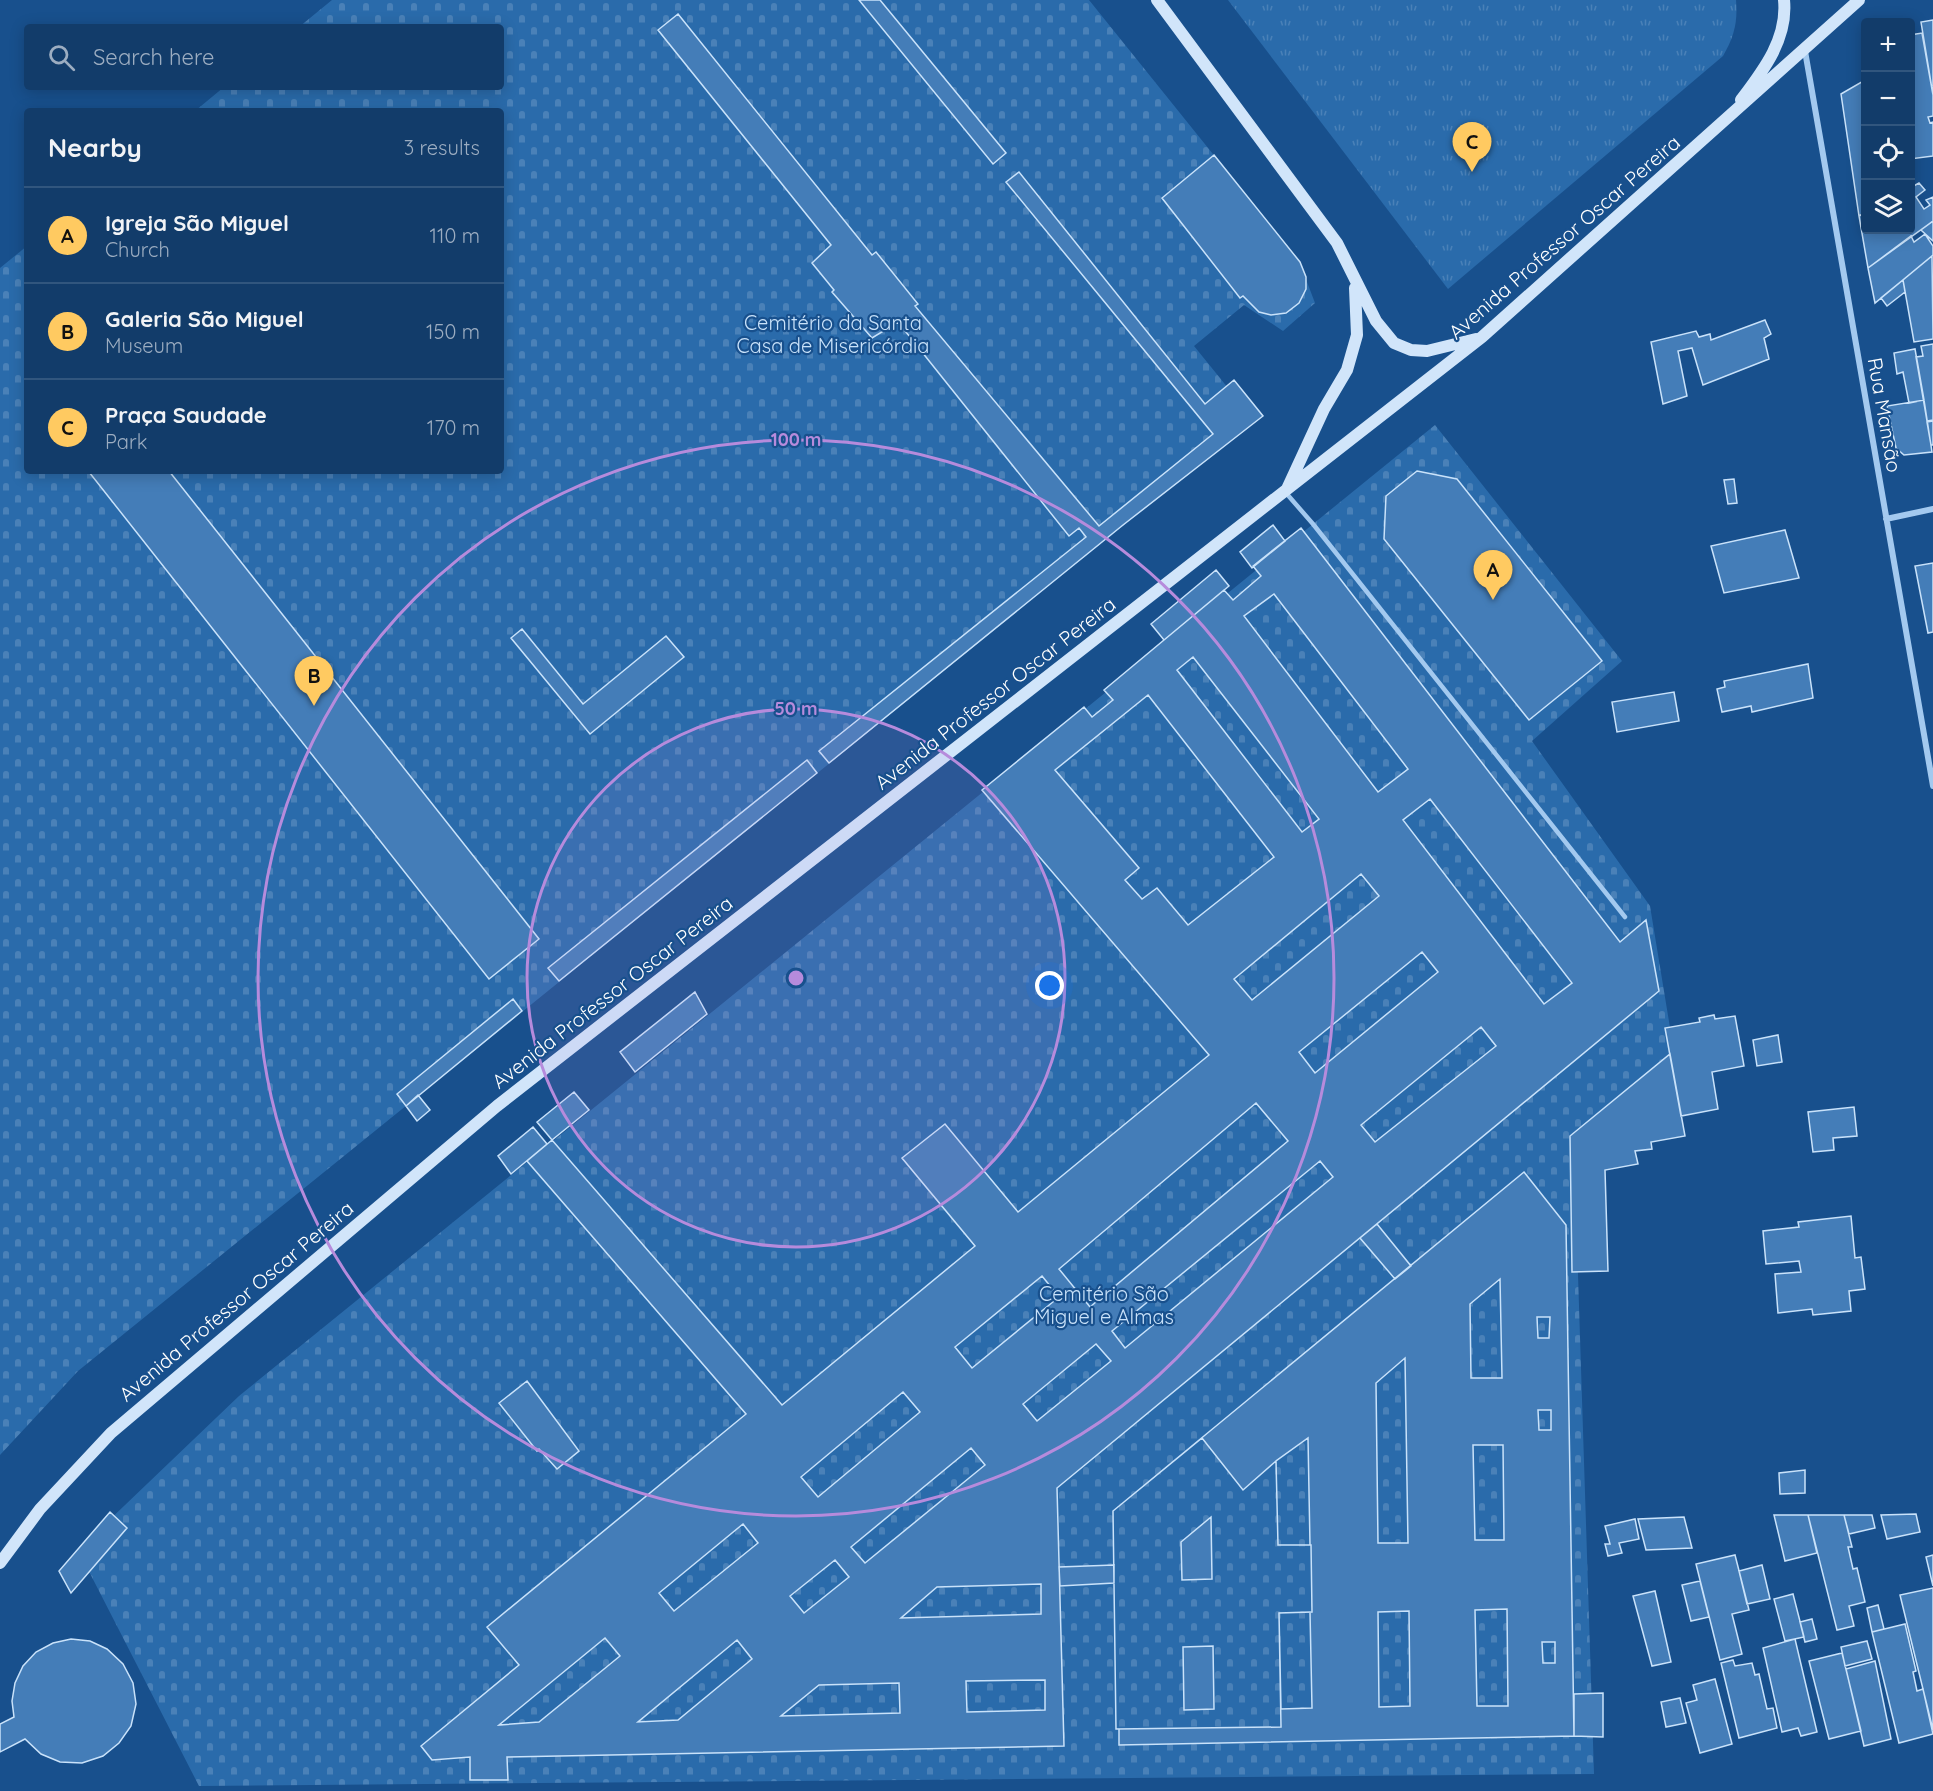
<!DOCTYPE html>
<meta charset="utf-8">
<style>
body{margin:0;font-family:Quicksand,sans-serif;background:#1b4370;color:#f1f3f6}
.controls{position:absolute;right:18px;top:18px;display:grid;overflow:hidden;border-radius:6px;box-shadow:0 3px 15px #0003}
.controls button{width:54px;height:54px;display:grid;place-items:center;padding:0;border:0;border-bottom:2px solid #31567e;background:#123c6a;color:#f1f3f6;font:30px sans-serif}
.you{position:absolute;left:1050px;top:986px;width:21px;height:21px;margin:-15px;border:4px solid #fff;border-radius:50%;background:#1a73e8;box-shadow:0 0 0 9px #1a73e833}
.badge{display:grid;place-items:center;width:39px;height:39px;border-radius:50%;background:#ffca61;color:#111;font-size:20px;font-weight:700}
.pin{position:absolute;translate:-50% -50px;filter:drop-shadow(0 2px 3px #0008)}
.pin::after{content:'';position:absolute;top:32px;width:21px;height:18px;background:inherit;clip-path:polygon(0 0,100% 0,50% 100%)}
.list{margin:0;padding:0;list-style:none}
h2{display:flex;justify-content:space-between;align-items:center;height:78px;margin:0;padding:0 24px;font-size:26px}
h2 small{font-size:20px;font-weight:400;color:#9cadc1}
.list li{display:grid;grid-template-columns:39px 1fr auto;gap:18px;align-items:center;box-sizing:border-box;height:96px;padding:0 24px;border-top:2px solid #31567e}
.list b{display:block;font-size:22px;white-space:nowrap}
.list p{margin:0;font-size:20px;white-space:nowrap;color:#9cadc1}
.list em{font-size:20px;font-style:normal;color:#9cadc1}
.icon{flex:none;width:33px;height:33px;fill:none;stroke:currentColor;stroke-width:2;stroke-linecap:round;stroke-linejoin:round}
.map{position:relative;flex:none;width:1933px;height:1791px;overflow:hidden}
.search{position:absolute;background:#123c6a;box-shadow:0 3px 15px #0003;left:24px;top:24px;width:480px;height:66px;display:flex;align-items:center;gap:15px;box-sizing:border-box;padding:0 21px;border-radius:6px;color:#9cadc1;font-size:22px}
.panel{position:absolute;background:#123c6a;box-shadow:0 3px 15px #0003;left:24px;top:108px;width:480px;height:366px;border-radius:6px}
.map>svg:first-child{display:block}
</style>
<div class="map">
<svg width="1933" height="1791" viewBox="0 0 1933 1791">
<defs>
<pattern id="cemetery-stones" width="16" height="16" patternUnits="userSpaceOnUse" patternTransform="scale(1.5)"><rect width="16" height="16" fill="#2a6bab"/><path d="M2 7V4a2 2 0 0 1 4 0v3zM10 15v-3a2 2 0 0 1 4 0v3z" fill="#4a81b8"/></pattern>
<pattern id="park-tufts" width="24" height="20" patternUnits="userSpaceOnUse" patternTransform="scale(1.5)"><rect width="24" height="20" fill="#2a6bab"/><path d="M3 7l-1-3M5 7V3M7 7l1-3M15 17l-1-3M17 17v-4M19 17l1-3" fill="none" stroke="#4a81b8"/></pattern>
</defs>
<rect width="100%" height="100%" fill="#18508d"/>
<path fill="url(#cemetery-stones)" d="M332,0H1089L1299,261L1315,303L1283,331L1244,305L1194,346L1254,420L78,1371L0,1455V268L27,246V471H501V111H195L224,87H501V27H299Z
M1435,425L1622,661L1532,741L1650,906L1674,1052L1574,1150L1594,1774L199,1786L78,1550L239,1396Z"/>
<path fill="url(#park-tufts)" d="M1228,0H1736C1738,22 1734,37 1723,56L1448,289Z"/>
<path fill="#447db8" stroke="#c9e2fa" stroke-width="1.5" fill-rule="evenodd" d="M859,0H880L1006,153L993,164Z
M678,14L872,255L876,252L918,304L915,306L1099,526L1213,434L1006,182L1019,172L1205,404L1234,380L1263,416L1123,525L829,763L819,751L1086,537L1079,528L1069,536L898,322L872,338L832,292L834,290L812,263L831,245L658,30Z
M1933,20V95L1921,22Z
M1922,33L1933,95V116L1928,117L1930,123L1933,122V156L1910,159V35Z
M1865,80L1866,212L1859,216L1841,94Z
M1214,155L1300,262L1306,277V289L1299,303L1286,313L1271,315L1259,312L1243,296L1240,298L1162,198Z
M1919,183L1925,190L1916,197L1924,209L1930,205L1926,200L1933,197V221L1868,268L1859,216L1866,212V230H1910V188Z
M1933,221V241L1921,230Z
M1925,234L1933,246V255L1875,303L1868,268L1911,236L1914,242Z
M1932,256L1933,339L1914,342L1903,280Z
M1903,280L1905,292L1887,306L1881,298Z
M1765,320L1771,334L1764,338L1769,359L1703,385L1692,348L1678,351L1687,396L1663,404L1651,342L1696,331L1699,337L1710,334L1711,340Z
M1933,344V420L1927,421L1916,357L1923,356L1921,346Z
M1915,349L1924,400L1909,403L1903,372L1897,374L1894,353Z
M1924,400L1932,452L1904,455L1896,448L1887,406Z
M1933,421V445H1931L1927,422Z
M169,471L539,939L489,979L89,472Z
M1417,471L1457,479L1602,661L1529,720L1384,539L1386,496Z
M1734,479L1737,503L1728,504L1724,480Z
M1273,525L1285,541L1252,568L1240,552Z
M1301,528L1620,942L1646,920L1659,991L1057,1488L1064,1746L507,1757L508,1780H470V1757L432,1760L421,1746L519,1665L487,1627L746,1414L527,1161L552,1140L782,1405L975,1246L902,1158L945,1124L1018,1212L1209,1055L982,790L1084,707L1092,717L1113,700L1104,690L1224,590L1233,600L1261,576L1253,566ZM1274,594L1408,769L1378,792L1244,616ZM1193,657L1319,819L1302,832L1177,670ZM1148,695L1274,857L1188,925L1157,888L1142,899L1125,880L1139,868L1055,770ZM1430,799L1572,983L1544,1004L1403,820ZM1361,874L1379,896L1252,1000L1234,979ZM1422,952L1438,972L1315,1073L1299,1052ZM1481,1027L1496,1046L1375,1142L1361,1125ZM1256,1103L1288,1141L1090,1307L1059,1269ZM1320,1161L1333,1177L1125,1348L1112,1331ZM1042,1276L1059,1297L972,1368L955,1347ZM1096,1344L1111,1361L1037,1421L1023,1404ZM903,1392L920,1412L818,1497L801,1477ZM971,1448L985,1465L865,1563L851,1547ZM743,1524L758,1543L674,1611L659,1593ZM835,1560L849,1577L804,1613L790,1596ZM1041,1584V1614L901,1618L937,1587ZM605,1638L620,1656L539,1722L499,1725ZM737,1640L752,1659L678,1720L638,1722ZM1045,1680V1710L967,1712L966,1681ZM899,1683L900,1713L781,1716L819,1685Z
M1785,530L1799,578L1724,593L1711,546Z
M1933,563V632L1928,633L1915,566Z
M1216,570L1229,586L1164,640L1151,624Z
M522,629L583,704L666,636L684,657L590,734L511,638Z
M1808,664L1813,698L1752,712L1751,706L1722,712L1717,689L1725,687L1724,681Z
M1674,692L1679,721L1617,732L1612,702Z
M807,760L817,773L559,981L548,968Z
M695,992L707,1014L635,1072L620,1052Z
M513,999L522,1011L406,1106L397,1094Z
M1714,1015L1715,1019L1735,1016L1744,1066L1712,1072L1718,1109L1681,1116L1665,1028L1700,1022L1699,1018Z
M1778,1035L1782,1062L1757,1066L1753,1040Z
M1670,1054L1685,1136L1651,1142L1652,1149L1635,1151L1638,1164L1605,1170L1608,1271L1572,1272L1570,1136Z
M574,1092L589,1110L552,1140L537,1122Z
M418,1095L430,1110L417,1121L406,1106Z
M1854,1107L1857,1136L1833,1138L1834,1150L1813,1152L1808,1112Z
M533,1127L547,1144L511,1174L498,1156Z
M1524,1172L1566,1225L1574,1736L1119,1745V1729H1116L1113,1511ZM1500,1279L1502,1378H1471L1470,1304ZM1537,1317H1550L1549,1338H1538ZM1405,1358L1408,1543H1378L1376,1383ZM1538,1410H1551V1430H1539ZM1308,1438L1310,1545H1278L1276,1461ZM1473,1445H1503L1504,1540H1475ZM1507,1609L1508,1706H1477L1475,1610ZM1409,1611L1410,1706L1379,1707L1378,1612ZM1310,1612L1312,1708L1281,1709L1279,1613ZM1542,1642H1555V1663H1543Z
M1851,1216L1855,1258L1861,1257L1865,1289L1849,1291L1851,1311L1813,1315L1812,1309L1778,1313L1775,1274L1801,1272L1799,1261L1766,1264L1763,1231L1799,1227L1798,1222Z
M1377,1224L1411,1266L1395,1279L1360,1238Z
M527,1381L579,1451L557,1469L539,1449L537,1451L499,1403Z
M1202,1438L1243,1490L1276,1461L1278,1545H1311L1312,1612L1279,1613L1281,1727L1116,1729L1113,1511ZM1211,1517L1212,1579L1182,1580L1181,1542ZM1213,1646L1214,1709L1184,1710L1183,1647Z
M1805,1470V1493L1780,1494L1779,1473Z
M110,1512L127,1528L71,1593L59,1571Z
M1916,1514L1920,1532L1887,1539L1881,1515Z
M1774,1515H1808L1817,1553L1785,1561Z
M1808,1515H1844L1852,1547H1848L1853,1569L1857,1568L1865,1602L1849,1606L1854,1626L1837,1630Z
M1844,1515H1872L1875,1528L1849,1534Z
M1684,1517L1692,1548L1646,1550L1638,1519Z
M1635,1519L1639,1539L1619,1543L1622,1553L1608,1556L1605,1544H1610L1605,1526Z
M1735,1555L1749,1610L1732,1614L1742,1654L1720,1660L1696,1564Z
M1933,1555V1586L1926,1557Z
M1114,1565V1583L1060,1586L1059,1567Z
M1762,1565L1770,1599L1747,1604L1739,1571Z
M1700,1581L1709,1617L1691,1621L1682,1585Z
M1933,1588V1730L1900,1595Z
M1655,1591L1671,1662L1652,1666L1633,1596Z
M1793,1594L1804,1637L1785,1641L1774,1599Z
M1878,1605L1884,1629L1872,1632L1867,1608Z
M1812,1619L1817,1639L1805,1642L1800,1622Z
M1905,1624L1916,1671L1913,1672L1917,1691L1923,1689L1933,1734L1899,1743L1872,1632Z
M71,1639L90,1641L107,1649L123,1664L133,1683L136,1704L131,1726L119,1743L103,1756L82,1763L60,1762L41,1754L25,1739L0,1752V1724L14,1717L12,1701L15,1683L23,1666L36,1652L53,1643Z
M1795,1639L1817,1732L1801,1736L1798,1728L1782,1732L1763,1648Z
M1867,1641L1872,1659L1845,1666L1841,1647Z
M1842,1653L1861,1731L1829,1739L1809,1661Z
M1733,1660L1735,1666L1752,1663L1755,1675L1759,1674L1767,1709L1773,1708L1777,1728L1739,1738L1721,1663Z
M1875,1661L1891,1739L1864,1746L1846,1669Z
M1715,1679L1732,1744L1700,1753L1686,1703L1697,1700L1693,1685Z
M1603,1693V1737L1574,1736V1694Z
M1680,1698L1686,1723L1666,1727L1661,1702Z"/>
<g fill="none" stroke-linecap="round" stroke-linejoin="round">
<path stroke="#a3c9ef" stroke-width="4.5" d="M1286,493L1313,524L1625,917"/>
<path stroke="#a3c9ef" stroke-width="6" d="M1805,51L1933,786
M1886,519L1933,509"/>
<path stroke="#d1e5fa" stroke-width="12" d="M1157,0L1337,243L1376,321L1394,343L1411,350L1427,351L1476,339
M1741,100C1763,71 1788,39 1784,0
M1287,489L1324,409L1347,370L1357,335L1355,288
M0,1563L40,1509L111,1433L497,1106L1482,337L1859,0"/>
</g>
<circle cx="796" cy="978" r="269" fill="#b68bdc" fill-opacity=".12"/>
<g fill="none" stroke="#b68bdc" stroke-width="3">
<circle cx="796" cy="978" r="269"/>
<circle cx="796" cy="978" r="538"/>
</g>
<g text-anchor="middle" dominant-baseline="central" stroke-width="4.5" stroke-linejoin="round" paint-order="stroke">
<g font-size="20" fill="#fff" stroke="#18508d">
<text transform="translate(1564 237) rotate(-41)">Avenida Professor Oscar Pereira</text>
<text transform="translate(1885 415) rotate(80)">Rua Mansão</text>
<text transform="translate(995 693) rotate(-38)">Avenida Professor Oscar Pereira</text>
<text transform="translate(612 992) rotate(-38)">Avenida Professor Oscar Pereira</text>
<text transform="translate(236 1301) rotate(-40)">Avenida Professor Oscar Pereira</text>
</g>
<g font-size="20" fill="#c9e2fa" stroke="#18508d">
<text x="833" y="322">Cemitério da Santa<tspan x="833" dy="23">Casa de Misericórdia</tspan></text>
<text x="1104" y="1293">Cemitério São<tspan x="1104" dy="23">Miguel e Almas</tspan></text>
</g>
</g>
<circle cx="796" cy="978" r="9" fill="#b68bdc" stroke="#18508d" stroke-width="3"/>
<g font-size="18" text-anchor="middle" font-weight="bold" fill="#b68bdc" stroke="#18508d" stroke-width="4.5" stroke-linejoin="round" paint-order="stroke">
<text x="796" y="446">100 m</text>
<text x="796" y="715">50 m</text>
</g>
</svg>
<div class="controls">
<button>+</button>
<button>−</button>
<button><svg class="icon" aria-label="locate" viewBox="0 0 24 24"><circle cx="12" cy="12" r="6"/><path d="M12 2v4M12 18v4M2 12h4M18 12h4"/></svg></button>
<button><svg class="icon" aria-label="layers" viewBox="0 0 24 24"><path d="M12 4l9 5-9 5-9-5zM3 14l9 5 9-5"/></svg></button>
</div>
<div class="you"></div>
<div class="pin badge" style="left:1493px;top:600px">A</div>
<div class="pin badge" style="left:314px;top:706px">B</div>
<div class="pin badge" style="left:1472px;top:172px">C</div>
<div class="search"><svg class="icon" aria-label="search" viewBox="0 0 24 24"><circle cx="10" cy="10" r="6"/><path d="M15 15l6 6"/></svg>Search here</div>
<section class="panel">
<h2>Nearby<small>3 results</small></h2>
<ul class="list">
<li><span class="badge">A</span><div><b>Igreja São Miguel</b><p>Church</p></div><em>110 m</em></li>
<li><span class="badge">B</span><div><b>Galeria São Miguel</b><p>Museum</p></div><em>150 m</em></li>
<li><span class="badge">C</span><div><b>Praça Saudade</b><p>Park</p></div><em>170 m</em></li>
</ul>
</section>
</div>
